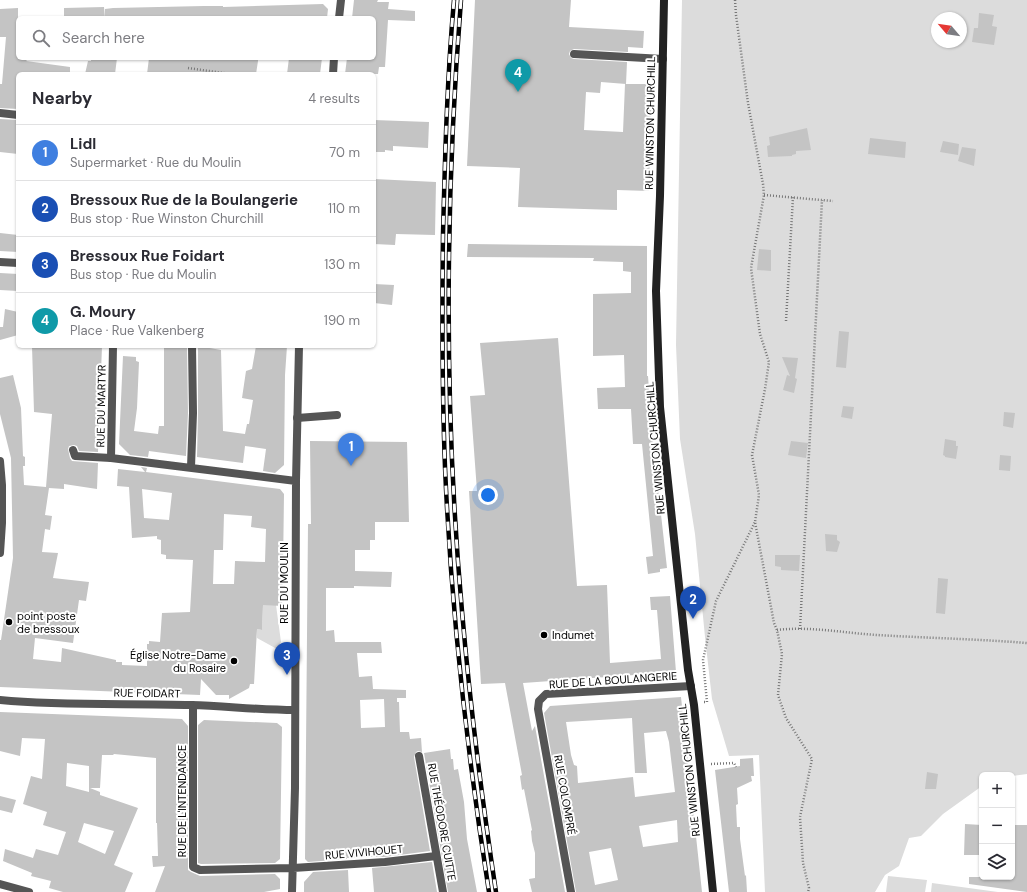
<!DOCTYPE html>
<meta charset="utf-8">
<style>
body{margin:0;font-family:"DM Sans",sans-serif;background:#f2f2f3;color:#2b2b33}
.controls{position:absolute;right:12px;bottom:12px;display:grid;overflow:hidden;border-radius:6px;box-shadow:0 1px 3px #0004}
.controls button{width:36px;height:36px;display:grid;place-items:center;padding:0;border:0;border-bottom:1px solid #e1e1e2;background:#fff;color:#2b2b33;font:20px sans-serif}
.compass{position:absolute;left:931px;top:12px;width:36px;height:36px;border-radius:50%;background:#fff;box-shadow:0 1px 3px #0004;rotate:299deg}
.you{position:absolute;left:488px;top:495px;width:14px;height:14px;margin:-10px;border:3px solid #fff;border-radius:50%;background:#1a73e8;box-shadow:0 0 0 6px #1a73e833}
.badge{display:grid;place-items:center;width:26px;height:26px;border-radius:50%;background:#7c3aed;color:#fff;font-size:13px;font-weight:700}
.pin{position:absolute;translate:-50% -33px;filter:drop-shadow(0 1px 2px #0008)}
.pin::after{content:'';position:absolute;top:21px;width:14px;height:12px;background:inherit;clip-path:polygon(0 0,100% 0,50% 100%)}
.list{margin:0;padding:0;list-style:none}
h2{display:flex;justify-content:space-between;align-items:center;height:52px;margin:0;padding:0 16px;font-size:17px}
h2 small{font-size:13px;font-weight:400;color:#7c7c81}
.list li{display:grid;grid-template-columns:26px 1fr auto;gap:12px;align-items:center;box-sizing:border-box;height:56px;padding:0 16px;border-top:1px solid #e1e1e2}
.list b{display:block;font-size:15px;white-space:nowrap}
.list p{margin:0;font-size:13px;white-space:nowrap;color:#7c7c81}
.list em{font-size:13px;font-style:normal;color:#7c7c81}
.icon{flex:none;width:22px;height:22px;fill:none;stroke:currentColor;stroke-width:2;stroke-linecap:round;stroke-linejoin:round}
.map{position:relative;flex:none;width:1027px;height:892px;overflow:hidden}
.search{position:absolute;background:#fff;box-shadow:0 1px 3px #0004;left:16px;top:16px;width:360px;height:44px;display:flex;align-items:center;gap:10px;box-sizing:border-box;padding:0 14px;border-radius:6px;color:#7c7c81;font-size:15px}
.panel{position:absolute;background:#fff;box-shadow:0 1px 3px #0004;left:16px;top:72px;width:360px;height:276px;border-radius:6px}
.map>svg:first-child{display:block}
</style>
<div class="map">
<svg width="1027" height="892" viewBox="0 0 1027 892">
<rect width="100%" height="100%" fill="#fff"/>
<path fill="#dcdcdc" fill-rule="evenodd" d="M682,0H1027V774L1012,776V775H982V786L943,814L921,836L909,838L899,866L885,875L875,892H765L759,755L729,756L712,699L705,637L695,534L680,439L676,345ZM937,18H961V42H937Z
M263,605H276L281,642L277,649L257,638V629L262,630Z
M888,876L927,880L925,892H886Z
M932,883L998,892H931Z"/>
<path fill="#c4c4c4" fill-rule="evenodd" d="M354,0H378L377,2H389L388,9L415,11V21L388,20L385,67H379L378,74H345L347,58H374V18H352Z
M475,0H571L569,27L644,31L643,48L628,47V52L574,49L570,51L569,54L571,58L574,59L627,62L626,84L601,82L600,93L586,92L584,130L623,132L625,84H652L649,191L617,190V210L518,207L520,168L467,166Z
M323,4L328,9L327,18H105V9L113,8L204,6H223V7Z
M104,7L105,18H64V8Z
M18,8V58H23V59L27,60L26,61L70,67V74H18V109L0,108V84H2L6,37H0V9Z
M979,13L994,15L992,26L997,27L994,45L972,42L974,28H978Z
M91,58H117L115,74H85L88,61H91Z
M149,58H258V61L256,74H147Z
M289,58H322L320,74H287Z
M0,119L18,120V154L0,152Z
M374,120L429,122L428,148L393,146V151L385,150V152H374Z
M807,128L811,150L796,151V154L792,155V156L768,157L767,146L770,145L769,137Z
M870,138L906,142L905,158L868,154Z
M943,141L959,144L958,155L940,152Z
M962,147L976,149L974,166L958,161Z
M374,179L436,182L435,235L396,234L395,245L374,244Z
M0,233L18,235V252L0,251Z
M468,244L647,246V376H648L652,434L667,568L660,569V572L648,574L646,557L653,556L642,444H633L631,409H598L597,388L625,387L624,355L593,356V294L631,293V272L623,271V262L593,261L594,258L467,257Z
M759,249L771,250V271L757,270Z
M0,273L18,274V291L0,290Z
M374,284L394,285L392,305L374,303Z
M5,309L18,312V335L0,340V327H3Z
M839,331L849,332L846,368L836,367Z
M558,338L577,586L607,585L610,663L661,659L657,610H651L650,597L670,596L676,672L523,683L532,731L535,726L565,892H532L529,879L535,878V853L532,841L531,831L532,830L524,789L522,790L520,776L522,775L505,683L481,684L469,491H477L470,396L485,395L480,343Z
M32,346H102L98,452L79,451L77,446L74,445L69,446L68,449L70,458L72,461L98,463L97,489L64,484V489L49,488L45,515L52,516L50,530L45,529L42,552L58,553L53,578L89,582L86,601L79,600L73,643L35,638L33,659L61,662L62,648L116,660V662H122V665L147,666V644H149V641L160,642L162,613L190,612L193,560L166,559V555L161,554V540L157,539V536L132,538L129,487L117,486L118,469L145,472L141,467L147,468L146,472L280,489L284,494L283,570L282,606L263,605L262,630L257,629L254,684H250L249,688L229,699V695H216L201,679L200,695L0,687V640H1L13,558L11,458L0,414V378L13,375L21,408L23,456L25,457V466H23L24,485L46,487L52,414L34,412ZM142,489L172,493L169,520L144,518ZM224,514L252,516L251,527L266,529L265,562L235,561L234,584H213L214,550H223Z
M164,346H187L188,413L186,456L149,451L148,457L130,455L119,444L123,356L136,357V361L139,362L137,408L134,431L158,434L159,426H164Z
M198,346L221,350L223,431L245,434L247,424H249L253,400L242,398L246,371L252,369L256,346H287L285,375L284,465L275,473L263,471L266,449L245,446L243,463L197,457L198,413Z
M782,357L798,358L795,378L797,379L794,393L783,390L787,375L790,376Z
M843,406L854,407L852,419L841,417Z
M1004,412L1015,413L1013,428L1003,426Z
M945,439L956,441V446H958L956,459L945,457V456L943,455Z
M310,441L407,442L409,522H375V540H370V550H355V571L392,572L391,587L354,586V588H326V631L334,630L335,642H381L382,653H357L359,677L372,676L373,689L406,690V698H397V702H399L400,732H409L410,739L421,738L422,752L418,751L416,752L414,757L430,851L384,857H371V856L347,858V859L308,862L305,859L308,524H311ZM384,699L385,727L361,728L360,700Z
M791,441L808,443L806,458L788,455Z
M1000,455L1011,456L1010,471L999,470Z
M825,534L837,535V540L840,542L837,552L826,551Z
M775,555H800L799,571L781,570V567L775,566Z
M938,578L948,579L945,614L936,613Z
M681,697L702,892H576L544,713L550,706ZM632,718L635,773H647L644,733L666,731L669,742L675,792L635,797L633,777L578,783L577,766L574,765L571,755L566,722ZM677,820L678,842L643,847L639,826ZM611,848L618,880L595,885L589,852Z
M0,712L182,719L188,726V870L191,872L200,876L275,874L280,879V889L264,892H155L165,866L153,867L152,856H158L157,823H156V758L114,754L113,755H102L100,788H90L100,792V795L138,808L114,865L133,873L125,892H63L49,888L51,881L31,876L32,873L3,861L5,849L33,858L36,849L58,855L66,832L43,825L47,812L23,804L31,776L42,779L45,739L22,738L20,756L0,751ZM67,763L89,766V792L66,786ZM84,823L114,831L105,854L78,842Z
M204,720L277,723L282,727L280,859L275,863L201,864L198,863V725Z
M450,749L451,759H453L454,770L458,769L464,802L467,839L477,892H448L424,753Z
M753,758L754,776H751L752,781L737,788L738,804L736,805L737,827H740V839L745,876L746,875L747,892H729L715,770L740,766V759Z
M927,772L938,774L936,789H925Z
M0,796L16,800L12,813L0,810Z
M965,824L982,825V855H964Z
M1012,825H1027V892L969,884V877H1012Z
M432,862L437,892H374L372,868Z
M348,870L349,892H304V882L313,872Z"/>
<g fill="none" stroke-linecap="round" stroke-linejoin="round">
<path stroke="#777" stroke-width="2.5" stroke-dasharray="1 2" stroke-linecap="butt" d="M735,0L736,15L748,103L763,184L764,195L751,268L760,334L769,362L765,389L752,455L759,495L755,522L774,623L777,630L782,654L778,695L786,718L812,759L800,817L803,863L809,888L808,892
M188,68L230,74
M764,195L833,201
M786,321L793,197
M800,629L822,200
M777,630C810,626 844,633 877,635C927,638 977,639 1027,643
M704,702H707L703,660L716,601L755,522
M711,764L734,763L736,767"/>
<path stroke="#555" stroke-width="8" d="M297,418L337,415
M73,450L75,456L111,458"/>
<path stroke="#555" stroke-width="8" d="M339,18L341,0
M574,54L663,59
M333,74L334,58
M0,113L18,115
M0,262L18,263
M113,346L111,458L296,481
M0,461L2,485V523L0,553
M191,467L193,413L192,346
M0,700C64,706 128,703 191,705C226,706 260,710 295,710
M193,705V867L200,870L293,868L385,862L436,856
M419,756L443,892
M0,884L29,892
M292,892L295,788L296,481L299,346
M571,892L538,709L539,701L546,694L691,686"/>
<path stroke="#222" stroke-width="8" d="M664,0L660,196L656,291L660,407L688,670L694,705L713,892"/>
<g stroke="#000" stroke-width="4.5">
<path id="rail" d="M454,0C447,78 445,156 443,234C442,311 442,389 445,467C451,609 467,752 489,892
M461,0C445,202 444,409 462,611C470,705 482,799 496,892"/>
</g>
<use href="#rail" stroke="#fff" stroke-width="3" stroke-dasharray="9" stroke-linecap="butt"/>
</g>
<g fill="#000" stroke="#fff" stroke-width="1.5">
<circle cx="9" cy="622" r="4"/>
<circle cx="544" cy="635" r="4"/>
<circle cx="234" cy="661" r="4"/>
</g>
<g text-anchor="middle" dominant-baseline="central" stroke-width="4" stroke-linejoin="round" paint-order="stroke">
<g font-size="11" fill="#000" stroke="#fff">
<text transform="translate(650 123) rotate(-89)">RUE WINSTON CHURCHILL</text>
<text transform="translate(101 406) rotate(-89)">RUE DU MARTYR</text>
<text transform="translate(655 448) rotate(-95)">RUE WINSTON CHURCHILL</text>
<text transform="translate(284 583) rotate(-90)">RUE DU MOULIN</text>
<text transform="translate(613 680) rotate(-4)">RUE DE LA BOULANGERIE</text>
<text transform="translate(147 693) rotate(1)">RUE FOIDART</text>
<text transform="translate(689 770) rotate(-96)">RUE WINSTON CHURCHILL</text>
<text transform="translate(565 795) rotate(80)">RUE COLOMPRÉ</text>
<text transform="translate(182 801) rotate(-90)">RUE DE L'INTENDANCE</text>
<text transform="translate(442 822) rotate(80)">RUE THÉODORE CUITTE</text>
<text transform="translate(364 852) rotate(-5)">RUE VIVIHOUET</text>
</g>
<g font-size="11" fill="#000" stroke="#fff" text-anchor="start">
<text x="17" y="616">point poste<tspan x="17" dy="13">de bressoux</tspan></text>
<text x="552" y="635">Indumet</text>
<text x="226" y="655" text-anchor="end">Église Notre-Dame<tspan x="226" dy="13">du Rosaire</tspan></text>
</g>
</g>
</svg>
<div class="controls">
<button>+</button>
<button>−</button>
<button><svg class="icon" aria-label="layers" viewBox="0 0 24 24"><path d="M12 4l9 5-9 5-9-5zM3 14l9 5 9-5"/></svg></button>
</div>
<svg class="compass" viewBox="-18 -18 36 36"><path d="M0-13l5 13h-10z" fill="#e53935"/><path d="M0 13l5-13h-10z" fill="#7c7c81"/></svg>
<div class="you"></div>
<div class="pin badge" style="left:351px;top:466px;background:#3f7fe0">1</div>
<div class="pin badge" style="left:693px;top:619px;background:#1a4fb4">2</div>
<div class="pin badge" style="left:287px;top:675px;background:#1a4fb4">3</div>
<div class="pin badge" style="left:518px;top:92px;background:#0f9aa8">4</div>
<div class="search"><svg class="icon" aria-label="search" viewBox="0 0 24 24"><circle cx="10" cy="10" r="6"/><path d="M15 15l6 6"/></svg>Search here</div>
<section class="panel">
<h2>Nearby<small>4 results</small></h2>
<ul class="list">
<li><span class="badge" style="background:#3f7fe0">1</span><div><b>Lidl</b><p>Supermarket · Rue du Moulin</p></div><em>70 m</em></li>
<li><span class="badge" style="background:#1a4fb4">2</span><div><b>Bressoux Rue de la Boulangerie</b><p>Bus stop · Rue Winston Churchill</p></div><em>110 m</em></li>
<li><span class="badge" style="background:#1a4fb4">3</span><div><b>Bressoux Rue Foidart</b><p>Bus stop · Rue du Moulin</p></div><em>130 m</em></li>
<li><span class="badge" style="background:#0f9aa8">4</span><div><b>G. Moury</b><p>Place · Rue Valkenberg</p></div><em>190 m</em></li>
</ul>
</section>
</div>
